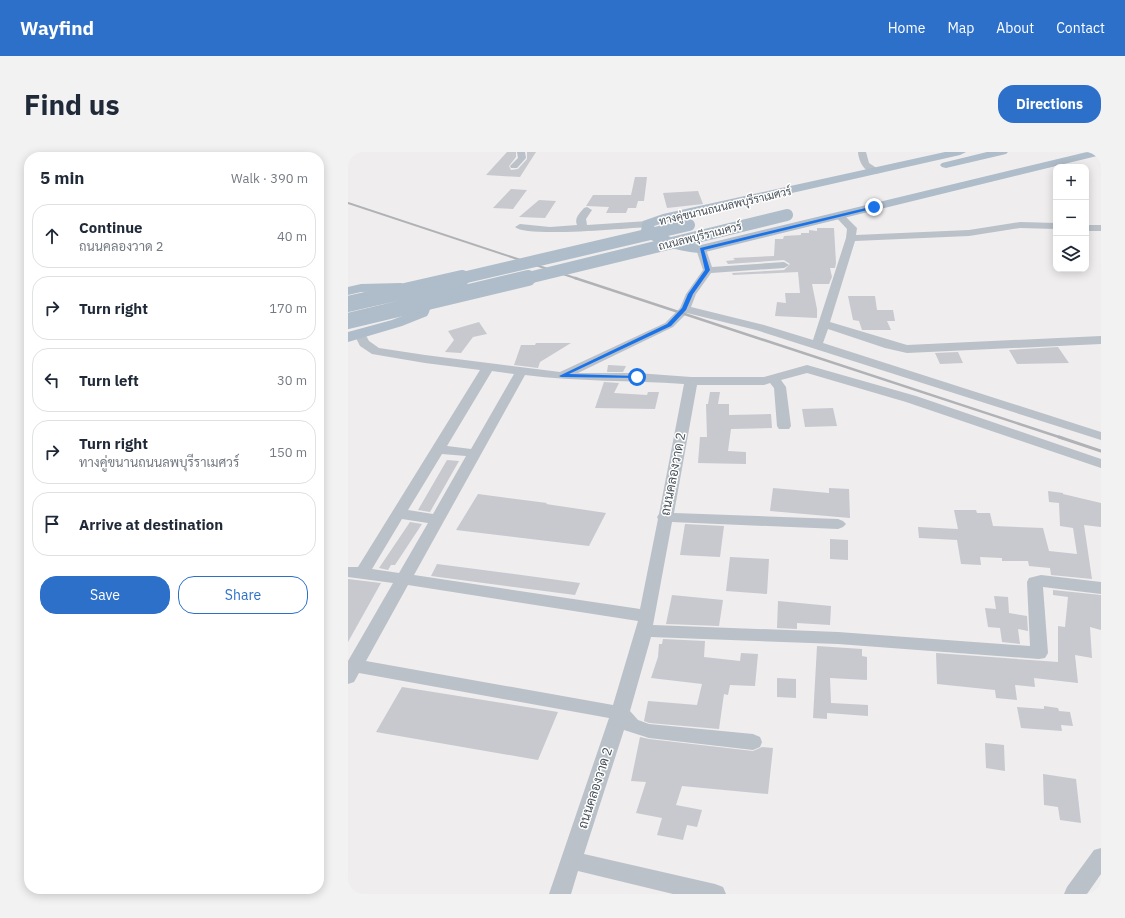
<!DOCTYPE html>
<meta charset="utf-8">
<style>
body{margin:0;font-family:"IBM Plex Sans",Sarabun,sans-serif;background:#f2f2f3;color:#1f2937}
.controls{position:absolute;right:12px;top:12px;display:grid;overflow:hidden;border-radius:8px;box-shadow:0 2px 10px #0003}
.controls button{width:36px;height:36px;display:grid;place-items:center;padding:0;border:0;border-bottom:1px solid #e0e1e3;background:#fff;color:#1f2937;font:20px sans-serif}
.stop{position:absolute;width:12px;height:12px;margin:-9px;border:3px solid #1a73e8;border-radius:50%;background:#fff}
.stop.end{background:#1a73e8;border-color:#fff;box-shadow:0 1px 4px #0008}
.list{margin:0;padding:0;list-style:none}
h2{display:flex;justify-content:space-between;align-items:center;height:52px;margin:0;padding:0 16px;font-size:17px}
h2 small{font-size:13px;font-weight:400;color:#747a83}
.list li{display:grid;grid-template-columns:26px 1fr auto;gap:12px;align-items:center;box-sizing:border-box;height:64px;margin:0 8px 8px;padding:0 8px;border:1px solid #e0e1e3;border-radius:16px}
.list b{display:block;font-size:15px;white-space:nowrap}
.list p{margin:0;font-size:13px;white-space:nowrap;color:#747a83}
.list em{font-size:13px;font-style:normal;color:#747a83}
.actions{display:flex;gap:8px;padding:12px 16px}
.actions a{flex:1;padding:9px 0;border:1px solid #2d70ca;border-radius:16px;text-align:center;font-size:14px;color:#2d70ca}
.actions .main{background:#2d70ca;color:#fff}
.icon{flex:none;width:22px;height:22px;fill:none;stroke:currentColor;stroke-width:2;stroke-linecap:round;stroke-linejoin:round}
.map{position:relative;flex:none;width:753px;height:742px;overflow:hidden;border-radius:16px}
header{display:flex;align-items:center;gap:24px;box-sizing:border-box;height:56px;padding:0 20px;background:#2d70ca;color:#fff}
header strong{font-size:19px}
nav{display:flex;gap:22px;margin-inline-start:auto;font-size:14px}
.intro{display:flex;align-items:center;justify-content:space-between;box-sizing:border-box;height:96px;padding:0 24px}
h1{margin:0;font-size:28px}
.button{padding:10px 18px;border-radius:16px;background:#2d70ca;color:#fff;font-size:14px;font-weight:700}
main{display:flex;gap:24px;padding:0 24px}
aside{flex:1;background:#fff;border-radius:16px;box-shadow:0 2px 10px #0003}
.map>svg:first-child{display:block}
</style>
<header>
<strong>Wayfind</strong>
<nav><a>Home</a><a>Map</a><a>About</a><a>Contact</a></nav>
</header>
<div class="intro"><h1>Find us</h1><a class="button">Directions</a></div>
<main>
<aside>
<h2>5 min<small>Walk · 390 m</small></h2>
<ul class="list">
<li><svg class="icon" aria-label="ahead" viewBox="0 0 24 24"><path d="M12 20V5M6 11l6-6 6 6"/></svg><div><b>Continue</b><p>ถนนคลองวาด 2</p></div><em>40 m</em></li>
<li><svg class="icon" aria-label="right" viewBox="0 0 24 24"><path d="M7 20v-9h11M14 6l5 5-5 5"/></svg><div><b>Turn right</b></div><em>170 m</em></li>
<li><svg class="icon" aria-label="left" viewBox="0 0 24 24"><path d="M17 20v-9H6M10 6l-5 5 5 5"/></svg><div><b>Turn left</b></div><em>30 m</em></li>
<li><svg class="icon" aria-label="right" viewBox="0 0 24 24"><path d="M7 20v-9h11M14 6l5 5-5 5"/></svg><div><b>Turn right</b><p>ทางคู่ขนานถนนลพบุรีราเมศวร์</p></div><em>150 m</em></li>
<li><svg class="icon" aria-label="arrive" viewBox="0 0 24 24"><path d="M6 21V4h12l-3 4 3 4H6"/></svg><div><b>Arrive at destination</b></div></li>
</ul>
<div class="actions"><a class="main">Save</a><a>Share</a></div>
</aside>
<div class="map">
<svg width="753" height="742" viewBox="0 0 753 742">
<rect width="100%" height="100%" fill="#efeded"/>
<path fill="#c7c9cf" d="M159,0H168V5L161,14L163,18L170,17L179,7V0H188L172,25L138,23Z
M287,25H299L296,49H290L288,56H280L278,61H258L261,55L238,54L245,43H283Z
M163,37L179,38L165,57L145,56Z
M350,39L355,52L319,56L315,41Z
M191,48L208,49L197,66L171,65Z
M469,76H486L488,111L487,116H482L484,125L481,132H464L469,157V166L427,164L429,150L438,151L437,141H452L450,120L385,123L384,121L436,118L442,112L436,108L380,112L378,109L387,108L385,106L426,104L427,87H435L436,84L453,83V81H461V78L469,79Z
M500,144H527L529,158H545L547,169H539L543,178H514L511,169L505,168Z
M131,170L139,182L125,185L113,201L97,200L106,188L100,179Z
M188,191H223L192,210L190,216L166,213L173,193H187Z
M710,195L721,211L669,212L661,198Z
M610,200L615,211L592,212L587,201Z
M260,213L278,214L275,220H259Z
M256,230L271,231L266,241L299,243L300,240H311L307,257L247,256Z
M362,240H372L370,252H381V263L423,262L424,276L383,277L380,299L398,300V312L350,311L352,285H359L358,252H360Z
M485,256L489,274L457,275L454,257Z
M99,308L111,309L82,360L70,358Z
M425,336L481,341V336L501,337L502,366L422,359Z
M700,339L715,341V342L753,351V375L736,373L744,427L703,423L702,416L681,414L680,409H654V406L632,405L633,413L613,412L609,388L571,386L570,375L610,377L606,358H628L629,361H642L645,374L695,376L701,399L729,402L725,376L712,374L711,351L701,350Z
M130,342L199,351L198,352L258,361L241,394L108,378Z
M62,370L74,372L47,413H43L40,418L31,416Z
M337,372L376,374L372,405L332,403Z
M482,387L500,388V408L482,407Z
M382,405L421,407L419,442L378,439Z
M89,412L166,422L232,431L227,443L83,424Z
M0,427L33,431L0,490Z
M705,438L753,443V478L742,475L744,506L727,503L730,531L686,526L687,535L667,533L669,548L648,546L647,538L589,532L588,501L710,510V474L717,475L720,445L705,443Z
M324,443L375,448L371,474L318,472Z
M646,444L660,445L661,461L679,464L680,479L670,477L672,492L654,490L652,476L640,475L637,456L648,457Z
M430,449L483,454L482,473L449,471V477L429,476Z
M315,487L357,489L356,505L392,509L393,501L410,502L407,534L382,533L380,543L376,542L371,577L301,571L296,569L300,549L349,553L354,532L303,526L310,505L311,492H314Z
M469,494L514,497V504L519,505V528L482,526L483,551L520,553V564L479,561V567L465,566Z
M429,526L448,527V546L429,545Z
M54,535L210,560L190,608L28,580Z
M696,554L710,556L711,559L722,560L725,574L713,573L714,579L673,576L669,555L696,557Z
M292,585L301,587L405,599L414,595L425,596L420,642L334,634L328,653L354,658L349,675L339,673L335,688L309,683L314,666L288,661L298,630L283,629Z
M637,591L656,593L657,619L638,616Z
M695,622L728,627L733,671L712,668L710,655L696,653Z"/>
<g fill="none" stroke-linecap="round" stroke-linejoin="round">
<path fill="#bac1c8" fill-rule="evenodd" d="M169,0H177L178,6L169,16H163L162,14L170,6Z
M510,0H518L521,11L533,19L532,21C519,24 511,12 510,0Z
M239,55L244,58L238,67L239,73L300,69L305,72L300,75C280,76 178,86 167,75L172,72L202,75L229,73C226,66 232,61 236,56Z
M491,60L494,61L509,76L508,83L621,78L672,70L708,71V77L672,76L621,84L507,89L482,170L559,193L753,184V192L559,201L537,196L480,177L475,191L753,280V288L408,178L339,161L325,175L230,221H289L343,225H416L459,213L568,244L753,307V316L558,250L459,221L433,228L438,235L443,274L441,277H431L429,274L426,236L422,231L416,233H349L326,361L490,367L495,369L498,372L495,375L490,377L324,370L305,473L490,480L682,494L679,430L681,426L693,423L753,430V442L695,435L700,501L697,506L691,507L490,492L303,485L282,559L290,568L301,572L405,582L412,585L414,590L412,595L405,598L301,586L276,578L236,702L367,732L375,735L378,742H325L230,719L223,742H201L261,566L11,521L6,530L0,532V509L45,431L0,425V415H10L132,218L77,211L24,202L12,194L6,182L8,180H16L21,189L31,196L77,203L212,220L317,171L332,156L338,142L355,118L348,97L353,94L358,97L364,115L436,110L441,113L436,116L363,121L348,142L343,155L416,173L465,188L498,86L499,77L486,63ZM144,219L166,222L123,297L99,294ZM177,223C230,230 283,228 336,232L311,362L309,365L310,367L292,457L66,423ZM94,302L118,304L85,362L60,358ZM54,367L80,371L51,421L24,417ZM60,433L290,469L265,553L18,509Z
M738,73H753V79H738Z
M753,696V722L739,742H716L719,735L746,698Z"/>
<path fill="#afbcc9" fill-rule="evenodd" d="M597,0H618L612,3L324,68L306,74L307,77L330,89L353,93L739,0H753V3L353,101C336,100 304,94 293,79L294,72L295,69L315,62Z
M639,0H660L658,2L598,16L594,15L592,13L594,11Z
M53,131L80,142C84,147 83,159 79,164L54,174L0,190V180L44,168L67,159L68,147L51,139L13,140L0,143V135L13,132Z"/>
<path stroke="#b0b2b6" stroke-width="2" d="M0,51L230,127"/>
<path stroke="#b0b2b6" stroke-width="2.5" d="M227,126L714,286"/>
<path stroke="#b0b2b6" stroke-width="3" d="M711,285L753,299"/>
<path stroke="#afbcc9" stroke-width="12" d="M110,127L341,73
M176,127L439,63"/>
<path stroke="#afbcc9" stroke-width="16" d="M0,152L114,126
M0,169L180,126"/>
</g>
<path fill="#1a73e8" d="M526,54L528,56L356,98L362,118L345,142L338,158L323,174L221,222L289,224L292,225L291,226L213,225L211,224L319,172L334,156L340,142L357,118L352,96Z"/>
<g text-anchor="middle" dominant-baseline="central" stroke-width="3" stroke-linejoin="round" paint-order="stroke">
<g font-size="11" fill="#475058" stroke="#fff">
<text transform="translate(377 54) rotate(-13)">ทางคู่ขนานถนนลพบุรีราเมศวร์</text>
<text transform="translate(352 84) rotate(-14)">ถนนลพบุรีราเมศวร์</text>
</g>
<g font-size="13" fill="#475058" stroke="#fff">
<text transform="translate(325 322) rotate(-79)">ถนนคลองวาด 2</text>
<text transform="translate(247 636) rotate(-72)">ถนนคลองวาด 2</text>
</g>
</g>
</svg>
<div class="controls">
<button>+</button>
<button>−</button>
<button><svg class="icon" aria-label="layers" viewBox="0 0 24 24"><path d="M12 4l9 5-9 5-9-5zM3 14l9 5 9-5"/></svg></button>
</div>
<div class="stop" style="left:289px;top:225px"></div>
<div class="stop end" style="left:526px;top:55px"></div>
</div>
</main>
